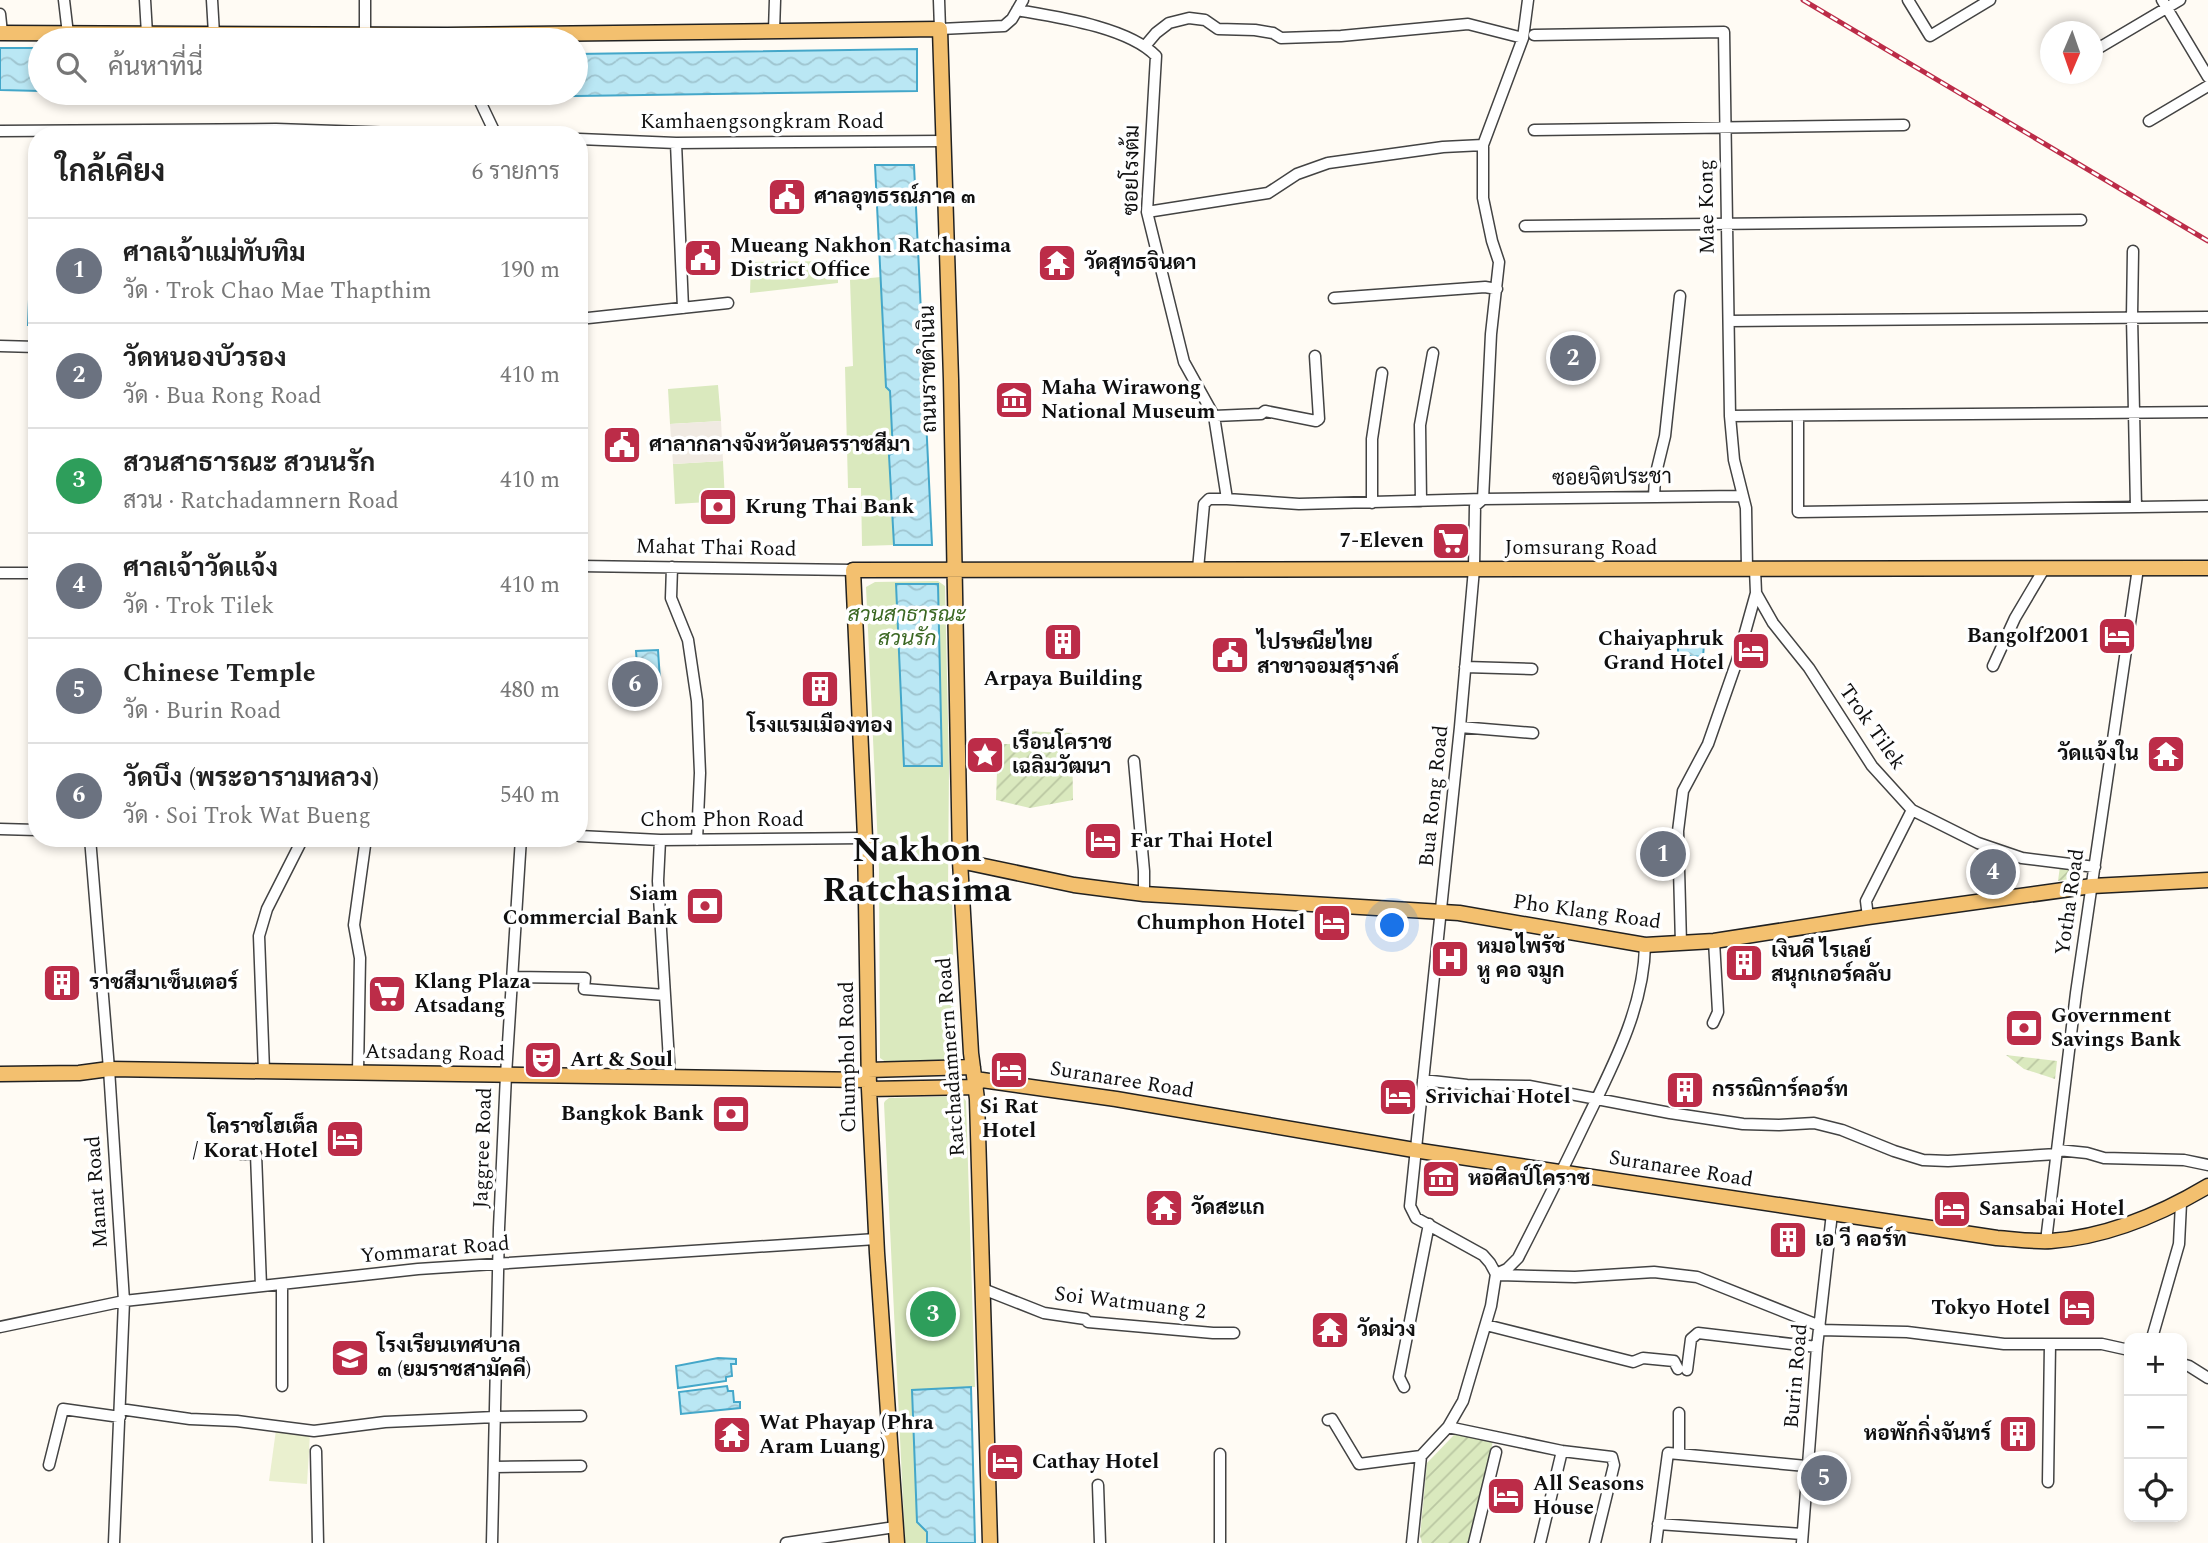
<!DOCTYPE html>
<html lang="th">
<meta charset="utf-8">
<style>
body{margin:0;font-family:Spectral,Sarabun,serif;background:#f2f2f2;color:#222}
.controls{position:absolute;right:21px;bottom:21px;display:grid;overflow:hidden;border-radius:14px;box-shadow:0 4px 10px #0003}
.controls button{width:63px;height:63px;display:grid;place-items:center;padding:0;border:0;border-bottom:2px solid #e0e0e0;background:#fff;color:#222;font:35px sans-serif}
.compass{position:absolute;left:2040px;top:21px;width:63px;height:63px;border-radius:50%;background:#fff;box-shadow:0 4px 10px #0003;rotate:182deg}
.you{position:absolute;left:1393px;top:926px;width:24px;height:24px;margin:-18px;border:5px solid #fff;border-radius:50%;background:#1a73e8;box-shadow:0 0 0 10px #1a73e833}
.badge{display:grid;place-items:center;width:46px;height:46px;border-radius:50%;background:#b45309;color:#fff;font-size:23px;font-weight:700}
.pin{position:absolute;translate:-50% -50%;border:4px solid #fff;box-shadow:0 2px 7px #0006}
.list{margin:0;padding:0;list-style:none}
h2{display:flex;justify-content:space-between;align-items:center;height:91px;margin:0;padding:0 28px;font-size:30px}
h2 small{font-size:23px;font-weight:400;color:#767676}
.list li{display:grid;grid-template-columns:46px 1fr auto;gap:21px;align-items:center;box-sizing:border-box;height:105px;padding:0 28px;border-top:2px solid #e0e0e0}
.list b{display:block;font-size:26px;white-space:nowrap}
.list p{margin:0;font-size:23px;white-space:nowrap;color:#767676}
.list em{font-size:23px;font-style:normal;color:#767676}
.icon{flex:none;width:38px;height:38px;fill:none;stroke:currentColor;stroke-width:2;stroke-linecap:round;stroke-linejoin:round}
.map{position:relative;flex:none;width:2208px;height:1543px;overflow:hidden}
.search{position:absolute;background:#fff;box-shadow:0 4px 10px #0003;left:28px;top:28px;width:560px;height:77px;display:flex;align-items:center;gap:18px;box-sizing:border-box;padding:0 24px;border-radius:38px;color:#767676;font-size:26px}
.panel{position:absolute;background:#fff;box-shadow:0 4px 10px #0003;left:28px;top:126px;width:560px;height:721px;border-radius:28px}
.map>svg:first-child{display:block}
</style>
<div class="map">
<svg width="2208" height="1543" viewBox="0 0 2208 1543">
<defs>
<pattern id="garden-furrows" width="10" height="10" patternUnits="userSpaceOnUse" patternTransform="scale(1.75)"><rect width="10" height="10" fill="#dae9be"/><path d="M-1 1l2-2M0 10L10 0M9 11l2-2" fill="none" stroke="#bac7a2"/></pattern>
<pattern id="water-waves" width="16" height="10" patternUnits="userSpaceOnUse" patternTransform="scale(1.75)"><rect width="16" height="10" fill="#bae7f4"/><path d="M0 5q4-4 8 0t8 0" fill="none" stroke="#9fc5d0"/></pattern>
</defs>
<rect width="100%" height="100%" fill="#fffbf4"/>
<path fill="#dae9be" d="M838,261V283L750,293L751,262Z
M881,277L886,386L890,391L893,453L889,455L894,545L862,546L861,488H848L845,367L853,366L850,280Z
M718,385L721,421L670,424L668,389Z
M723,461L725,501L675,504L673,464Z
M938,581L945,586L949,769L948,891L952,893L955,1054L949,1060L886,1062L880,1058L879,869L866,587L875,582Z
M962,1096L966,1101L975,1387L912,1390L927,1543H905L884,1103L885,1101L889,1098Z"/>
<path fill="url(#garden-furrows)" d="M1020,731L1072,733L1073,800L1030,808L996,800L998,744H1013L1020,737Z
M2060,866L2081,868L2080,877L2058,881Z
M2006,1055L2057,1061L2055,1079L2024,1069Z
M1456,1433L1493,1441L1470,1543H1422L1420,1536L1427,1463Z"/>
<path fill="#eaf0cf" d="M276,1430L310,1434L307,1484L269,1481Z"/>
<path fill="#f0eae2" d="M721,421L723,461L673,464L670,424Z"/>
<path fill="url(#water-waves)" stroke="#44a7c9" stroke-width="2" d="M0,48H40V91L0,90Z
M917,49V91L505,97L502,93H576V54Z
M35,148L37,325H28Z
M875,165H914L932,545H894L889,455L893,453L890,391L886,387Z
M896,584H938L942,766H904Z
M1678,642L1704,644L1703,657L1678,655Z
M658,650L660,680H638L636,651Z
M718,1358L736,1359V1364H731L732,1376L726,1377V1381L678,1388L676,1366Z
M727,1386L728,1391H733L734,1402H740V1408L681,1414L679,1392Z
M971,1387L975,1543H927V1532L917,1522L912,1390Z"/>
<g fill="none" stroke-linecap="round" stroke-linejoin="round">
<g stroke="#434343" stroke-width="13">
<path id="minor" d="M64,0L68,34
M145,0L147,34
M212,0L214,34
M939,0L940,29L1004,26L1012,19L1023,0
M1908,0L1930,36L1990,0
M2162,0L2208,77
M1017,10C1057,17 1128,27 1156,56L1147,212L1184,362L1214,416L1227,499L1299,504L1483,499L1742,496
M0,14L2,33
M774,31L775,0
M365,33V0
M1534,35L1724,32L1730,416L1734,460L1746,508L1747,569
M1145,46L1156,33L1169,23L1189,18L1205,20L1218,29L1255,30L1273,33L1281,38L1341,36L1468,24L1523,38
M2092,52L2180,0
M476,93L496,135
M2149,121L2208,86
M1534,130L1904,125
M0,131L276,129L455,135
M579,139L676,143L944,141
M676,143L683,308
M1147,212L1268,193L1297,174L1328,163L1443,147L1483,145
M1525,226L2081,220
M2133,251L2132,317L2136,507
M1334,298L1485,287L1497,289
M579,319L728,303
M1729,321L2208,317
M0,346L37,347
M1214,416L1261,414L1265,411L1316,421L1319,419L1315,356
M1730,416L2208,412
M1798,416V512L2208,506
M1654,497L1655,477L1665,436L1680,296
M1421,501L1420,425L1433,353
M1372,503V439L1382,373
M579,566L853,570
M672,567L671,598L688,640L697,701L700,773L697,840
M1198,569L1204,504L1209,499H1227
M1755,569L1756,593L1773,623L1809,668L1872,766L1912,810L1978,843L2022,858L2095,867
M0,573H37
M1993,666L2015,618L2044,569
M1465,667L1532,669
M1460,727L1533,733
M1134,761L1144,871V894
M0,829L37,830
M579,836L660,840L865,838
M90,838L109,1069L124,1301L114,1543
M660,840L658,881L670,1077
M1868,917L1866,901L1912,810
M1681,944L1678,831L1683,791L1708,744L1737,661L1756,593
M512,977L585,978L584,989L665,995
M1713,1023L1718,1012L1714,941
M264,1071L259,936L267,909L303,838
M358,1072L360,958L354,925L366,838
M1423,1080L1467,1085L1529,1086L1670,1113L1743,1124L1779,1125L1814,1123L1842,1130L1894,1151L1923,1160L1948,1161L2057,1154
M2058,1150L2087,1153L2104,1158L2184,1160L2208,1165
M241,1154H256L261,1286
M2046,1241L2076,993L2138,568
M1496,1274L1507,1269L1518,1258C1540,1215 1562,1171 1583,1127C1610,1071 1644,1010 1645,945
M1499,1275L1575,1277L1654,1272L1697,1277L1820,1326
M282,1284V1386
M983,1289L1044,1313L1085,1319L1088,1322L1213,1333H1234
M1486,1325L1633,1362L1643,1358L1674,1361L1678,1369
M0,1327L124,1301L418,1269L876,1239
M1820,1330L1907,1332L2004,1344H2102L2129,1350
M2152,1338L2179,1244L2181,1203
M2182,1364L2189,1366L2208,1378
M1687,1370L1691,1339L1698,1333L1817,1347
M1404,1387L1399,1377L1429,1224
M120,1409L190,1419L237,1421L314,1431L385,1422L495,1417L581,1416
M1328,1420L1332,1419L1359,1464L1421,1456
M1448,1427L1562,1451L1612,1457L1614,1465L1595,1543
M316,1451L318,1543
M1679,1454L1806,1466
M49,1465L63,1409L120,1417
M494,1467L581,1466
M2048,1482L2050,1344
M1098,1485L1100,1543
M1658,1524L1802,1534
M492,1543L499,1228L506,1075L521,838
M786,1543L895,1527
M1220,1543V1454
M1412,1543L1421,1456L1448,1427L1463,1401L1491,1306L1496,1274L1490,1263L1483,1255L1416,1218L1410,1206L1460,727L1474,569L1475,506L1483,499L1491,334L1499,262L1492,241L1483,198V145L1523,38L1528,0
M1474,1543L1496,1452
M1540,1543L1562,1451
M1656,1543L1668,1453L1679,1454V1413
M1802,1543L1817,1347L1832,1213"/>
</g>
<g stroke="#212121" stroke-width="17">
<path id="major" d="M0,33L447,35L940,29L951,379L960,861L971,1053L977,1099L990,1543
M960,861L1074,885L1144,894L1459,913L1645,945L1714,941L1868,917L2092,886L2208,880
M868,1070L973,1067
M0,1074L79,1073L109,1069L868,1080
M975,1079L1116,1099L1414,1150L1997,1238C2014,1239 2033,1242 2051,1241C2106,1237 2161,1214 2208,1186
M869,1089L976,1087
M897,1543L877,1253L869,1089L865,838L853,570L2208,568"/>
</g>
<use href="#minor" stroke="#fff" stroke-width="10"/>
<use href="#major" stroke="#f3c06f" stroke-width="14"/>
<g stroke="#bc2c48" stroke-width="5">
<path id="rail" d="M1803,0L2208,241"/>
</g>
<use href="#rail" stroke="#fff" stroke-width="2.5" stroke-dasharray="8" stroke-linecap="butt"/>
</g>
<defs>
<g id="civic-square" transform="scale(2.0125)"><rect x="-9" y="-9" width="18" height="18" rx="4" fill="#bc2c48" stroke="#fff"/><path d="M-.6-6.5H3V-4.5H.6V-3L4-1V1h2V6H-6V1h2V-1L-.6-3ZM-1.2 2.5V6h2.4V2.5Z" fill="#fff"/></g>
<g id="temple-square" transform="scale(2.0125)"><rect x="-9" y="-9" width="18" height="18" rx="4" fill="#bc2c48" stroke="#fff"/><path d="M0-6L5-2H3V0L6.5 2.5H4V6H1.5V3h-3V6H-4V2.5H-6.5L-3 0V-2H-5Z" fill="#fff"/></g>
<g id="museum-square" transform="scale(2.0125)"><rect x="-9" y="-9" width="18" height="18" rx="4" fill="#bc2c48" stroke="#fff"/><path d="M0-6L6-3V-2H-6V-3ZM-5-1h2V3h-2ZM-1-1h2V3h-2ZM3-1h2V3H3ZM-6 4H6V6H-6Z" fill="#fff"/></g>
<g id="bank-square" transform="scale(2.0125)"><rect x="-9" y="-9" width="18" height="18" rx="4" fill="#bc2c48" stroke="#fff"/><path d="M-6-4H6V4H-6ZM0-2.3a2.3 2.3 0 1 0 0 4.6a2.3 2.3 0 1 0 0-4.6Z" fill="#fff"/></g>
<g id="supermarket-square" transform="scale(2.0125)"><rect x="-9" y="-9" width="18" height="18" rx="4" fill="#bc2c48" stroke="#fff"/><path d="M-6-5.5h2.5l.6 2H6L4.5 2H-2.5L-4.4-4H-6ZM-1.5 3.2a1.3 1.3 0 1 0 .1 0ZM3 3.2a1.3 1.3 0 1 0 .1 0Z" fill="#fff"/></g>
<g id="hotel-square" transform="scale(2.0125)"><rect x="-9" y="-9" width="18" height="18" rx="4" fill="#bc2c48" stroke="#fff"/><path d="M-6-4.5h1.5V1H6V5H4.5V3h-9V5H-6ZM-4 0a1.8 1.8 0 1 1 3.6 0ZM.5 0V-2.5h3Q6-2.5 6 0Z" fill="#fff"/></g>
<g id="building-square" transform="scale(2.0125)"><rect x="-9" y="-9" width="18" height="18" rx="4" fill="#bc2c48" stroke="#fff"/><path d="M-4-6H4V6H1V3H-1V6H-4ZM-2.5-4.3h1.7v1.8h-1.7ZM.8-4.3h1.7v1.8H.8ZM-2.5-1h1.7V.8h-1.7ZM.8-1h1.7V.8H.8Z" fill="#fff"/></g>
<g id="sight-square" transform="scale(2.0125)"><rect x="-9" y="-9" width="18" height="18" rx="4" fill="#bc2c48" stroke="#fff"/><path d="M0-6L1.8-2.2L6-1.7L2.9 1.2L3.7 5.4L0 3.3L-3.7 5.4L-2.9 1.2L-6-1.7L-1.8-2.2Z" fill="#fff"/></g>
<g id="hospital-square" transform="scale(2.0125)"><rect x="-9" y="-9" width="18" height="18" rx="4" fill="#bc2c48" stroke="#fff"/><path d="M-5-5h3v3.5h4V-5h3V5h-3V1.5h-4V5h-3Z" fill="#fff"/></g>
<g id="theatre-square" transform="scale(2.0125)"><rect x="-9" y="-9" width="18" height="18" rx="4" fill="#bc2c48" stroke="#fff"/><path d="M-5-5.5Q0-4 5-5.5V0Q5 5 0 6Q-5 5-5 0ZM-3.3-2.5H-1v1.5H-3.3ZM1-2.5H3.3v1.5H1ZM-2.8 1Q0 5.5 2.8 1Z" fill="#fff"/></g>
<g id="school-square" transform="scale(2.0125)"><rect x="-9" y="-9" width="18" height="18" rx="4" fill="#bc2c48" stroke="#fff"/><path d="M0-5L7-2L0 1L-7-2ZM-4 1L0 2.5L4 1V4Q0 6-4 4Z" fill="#fff"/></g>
</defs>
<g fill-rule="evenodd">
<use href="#civic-square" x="787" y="197"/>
<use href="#civic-square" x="703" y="258"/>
<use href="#temple-square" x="1057" y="263"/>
<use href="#museum-square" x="1014" y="400"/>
<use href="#civic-square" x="622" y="445"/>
<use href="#bank-square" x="718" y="507"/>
<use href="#supermarket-square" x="1451" y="541"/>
<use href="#hotel-square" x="2117" y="636"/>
<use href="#building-square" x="1063" y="642"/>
<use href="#hotel-square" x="1751" y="651"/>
<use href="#civic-square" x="1230" y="655"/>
<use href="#building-square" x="820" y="689"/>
<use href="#temple-square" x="2166" y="754"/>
<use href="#sight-square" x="985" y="755"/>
<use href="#hotel-square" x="1103" y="841"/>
<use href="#bank-square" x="705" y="906"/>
<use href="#hotel-square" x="1332" y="923"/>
<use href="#hospital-square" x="1450" y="959"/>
<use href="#building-square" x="1744" y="963"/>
<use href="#building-square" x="62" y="983"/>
<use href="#supermarket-square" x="387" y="994"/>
<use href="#bank-square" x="2024" y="1028"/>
<use href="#theatre-square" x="543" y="1060"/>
<use href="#hotel-square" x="1009" y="1070"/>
<use href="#building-square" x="1685" y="1090"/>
<use href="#hotel-square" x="1398" y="1097"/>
<use href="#bank-square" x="731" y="1114"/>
<use href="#hotel-square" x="345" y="1139"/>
<use href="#museum-square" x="1441" y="1179"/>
<use href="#temple-square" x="1164" y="1208"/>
<use href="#hotel-square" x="1952" y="1209"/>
<use href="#building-square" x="1788" y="1240"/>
<use href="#hotel-square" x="2077" y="1308"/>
<use href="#temple-square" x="1330" y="1330"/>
<use href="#school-square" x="350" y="1358"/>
<use href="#building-square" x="2018" y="1434"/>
<use href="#temple-square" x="732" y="1435"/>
<use href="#hotel-square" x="1005" y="1462"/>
<use href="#hotel-square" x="1506" y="1496"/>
</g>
<g text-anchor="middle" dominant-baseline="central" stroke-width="7" stroke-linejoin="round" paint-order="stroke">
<g font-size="21" fill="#101010" stroke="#fff">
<text x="762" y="122">Kamhaengsongkram Road</text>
<text transform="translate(1132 170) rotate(-89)">ซอยโรงต้ม</text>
<text transform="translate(1707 207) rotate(-91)">Mae Kong</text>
<text transform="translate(929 369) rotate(-91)">ถนนราชดำเนิน</text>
<text transform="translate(1612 478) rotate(-1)">ซอยจิตประชา</text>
<text transform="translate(716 548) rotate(1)">Mahat Thai Road</text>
<text x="1581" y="548">Jomsurang Road</text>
<text transform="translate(1872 727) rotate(55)">Trok Tilek</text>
<text transform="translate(1434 796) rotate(-84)">Bua Rong Road</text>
<text x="722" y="820">Chom Phon Road</text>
<text transform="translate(2070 902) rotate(-82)">Yotha Road</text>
<text transform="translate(1587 912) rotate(8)">Pho Klang Road</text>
<text transform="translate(435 1053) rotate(1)">Atsadang Road</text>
<text transform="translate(848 1057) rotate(-91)">Chumphol Road</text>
<text transform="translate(951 1057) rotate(-94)">Ratchadamnern Road</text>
<text transform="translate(1122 1080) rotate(9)">Suranaree Road</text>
<text transform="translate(483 1148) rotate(-88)">Jaggree Road</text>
<text transform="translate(1681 1169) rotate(9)">Suranaree Road</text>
<text transform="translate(97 1192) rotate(-94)">Manat Road</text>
<text transform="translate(435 1250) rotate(-5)">Yommarat Road</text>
<text transform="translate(1130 1303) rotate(7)">Soi Watmuang 2</text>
<text transform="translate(1796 1376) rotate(-85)">Burin Road</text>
</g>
<g font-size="21" font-weight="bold" fill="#101010" stroke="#fff" text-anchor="start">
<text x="814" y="197">ศาลอุทธรณ์ภาค ๓</text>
<text x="730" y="246">Mueang Nakhon Ratchasima<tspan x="730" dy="24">District Office</tspan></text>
<text x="1084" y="263">วัดสุทธจินดา</text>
<text x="1041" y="388">Maha Wirawong<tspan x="1041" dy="24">National Museum</tspan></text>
<text x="649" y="445">ศาลากลางจังหวัดนครราชสีมา</text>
<text x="745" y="507">Krung Thai Bank</text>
<text x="1424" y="541" text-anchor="end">7-Eleven</text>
<text x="2090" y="636" text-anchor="end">Bangolf2001</text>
<text x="1724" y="639" text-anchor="end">Chaiyaphruk<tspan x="1724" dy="24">Grand Hotel</tspan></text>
<text x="1257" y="643">ไปรษณียไทย<tspan x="1257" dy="24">สาขาจอมสุรางค์</tspan></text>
<text x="1063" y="679" text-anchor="middle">Arpaya Building</text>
<text x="820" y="726" text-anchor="middle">โรงแรมเมืองทอง</text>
<text x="1012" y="743">เรือนโคราช<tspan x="1012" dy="24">เฉลิมวัฒนา</tspan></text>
<text x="2139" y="754" text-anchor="end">วัดแจ้งใน</text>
<text x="1130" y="841">Far Thai Hotel</text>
<text x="678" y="894" text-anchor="end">Siam<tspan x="678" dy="24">Commercial Bank</tspan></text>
<text x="1305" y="923" text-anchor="end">Chumphon Hotel</text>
<text x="1477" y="947">หมอไพรัช<tspan x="1477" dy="24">หู คอ จมูก</tspan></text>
<text x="1771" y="951">เงินดี ไรเลย์<tspan x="1771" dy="24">สนุกเกอร์คลับ</tspan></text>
<text x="414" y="982">Klang Plaza<tspan x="414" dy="24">Atsadang</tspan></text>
<text x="89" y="983">ราชสีมาเซ็นเตอร์</text>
<text x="2051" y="1016">Government<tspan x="2051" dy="24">Savings Bank</tspan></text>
<text x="570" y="1060">Art &amp; Soul</text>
<text x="1712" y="1090">กรรณิการ์คอร์ท</text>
<text x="1425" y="1097">Srivichai Hotel</text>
<text x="1009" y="1107" text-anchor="middle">Si Rat<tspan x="1009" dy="24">Hotel</tspan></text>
<text x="704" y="1114" text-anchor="end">Bangkok Bank</text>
<text x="318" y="1127" text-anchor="end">โคราชโฮเต็ล<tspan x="318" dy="24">/ Korat Hotel</tspan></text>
<text x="1468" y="1179">หอศิลป์โคราช</text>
<text x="1191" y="1208">วัดสะแก</text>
<text x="1979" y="1209">Sansabai Hotel</text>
<text x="1815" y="1240">เอ วี คอร์ท</text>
<text x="2050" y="1308" text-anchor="end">Tokyo Hotel</text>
<text x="1357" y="1330">วัดม่วง</text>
<text x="377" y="1346">โรงเรียนเทศบาล<tspan x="377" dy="24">๓ (ยมราชสามัคคี)</tspan></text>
<text x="759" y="1423">Wat Phayap (Phra<tspan x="759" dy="24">Aram Luang)</tspan></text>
<text x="1991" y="1434" text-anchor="end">หอพักกิ่งจันทร์</text>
<text x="1032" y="1462">Cathay Hotel</text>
<text x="1533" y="1484">All Seasons<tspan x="1533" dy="24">House</tspan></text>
</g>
<g font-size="21" font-style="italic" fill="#3a6722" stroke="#fff">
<text x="907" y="615">สวนสาธารณะ<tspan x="907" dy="24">สวนรัก</tspan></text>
</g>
<g font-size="35" font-weight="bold" fill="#101010" stroke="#fff">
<text x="917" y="850">Nakhon<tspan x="917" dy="40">Ratchasima</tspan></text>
</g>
</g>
</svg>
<div class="controls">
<button>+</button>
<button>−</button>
<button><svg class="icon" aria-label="locate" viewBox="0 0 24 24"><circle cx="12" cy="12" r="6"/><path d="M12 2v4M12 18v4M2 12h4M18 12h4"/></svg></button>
</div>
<svg class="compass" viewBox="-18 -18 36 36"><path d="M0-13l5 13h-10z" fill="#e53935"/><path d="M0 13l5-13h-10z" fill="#767676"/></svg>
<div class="you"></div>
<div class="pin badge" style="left:1663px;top:854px;background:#6b7280">1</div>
<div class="pin badge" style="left:1573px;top:358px;background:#6b7280">2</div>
<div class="pin badge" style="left:933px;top:1314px;background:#2e9e5b">3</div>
<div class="pin badge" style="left:1993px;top:872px;background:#6b7280">4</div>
<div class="pin badge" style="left:1824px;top:1478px;background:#6b7280">5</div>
<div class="pin badge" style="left:635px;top:684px;background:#6b7280">6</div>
<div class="search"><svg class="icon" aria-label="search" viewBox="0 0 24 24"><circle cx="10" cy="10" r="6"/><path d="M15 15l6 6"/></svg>ค้นหาที่นี่</div>
<section class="panel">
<h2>ใกล้เคียง<small>6 รายการ</small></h2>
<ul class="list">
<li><span class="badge" style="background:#6b7280">1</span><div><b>ศาลเจ้าแม่ทับทิม</b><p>วัด · Trok Chao Mae Thapthim</p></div><em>190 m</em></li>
<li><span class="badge" style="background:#6b7280">2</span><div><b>วัดหนองบัวรอง</b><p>วัด · Bua Rong Road</p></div><em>410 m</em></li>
<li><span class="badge" style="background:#2e9e5b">3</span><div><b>สวนสาธารณะ สวนนรัก</b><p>สวน · Ratchadamnern Road</p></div><em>410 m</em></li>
<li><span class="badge" style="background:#6b7280">4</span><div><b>ศาลเจ้าวัดแจ้ง</b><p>วัด · Trok Tilek</p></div><em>410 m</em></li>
<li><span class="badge" style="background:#6b7280">5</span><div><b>Chinese Temple</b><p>วัด · Burin Road</p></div><em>480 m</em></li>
<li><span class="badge" style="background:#6b7280">6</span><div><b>วัดบึง (พระอารามหลวง)</b><p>วัด · Soi Trok Wat Bueng</p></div><em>540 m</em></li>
</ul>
</section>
</div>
